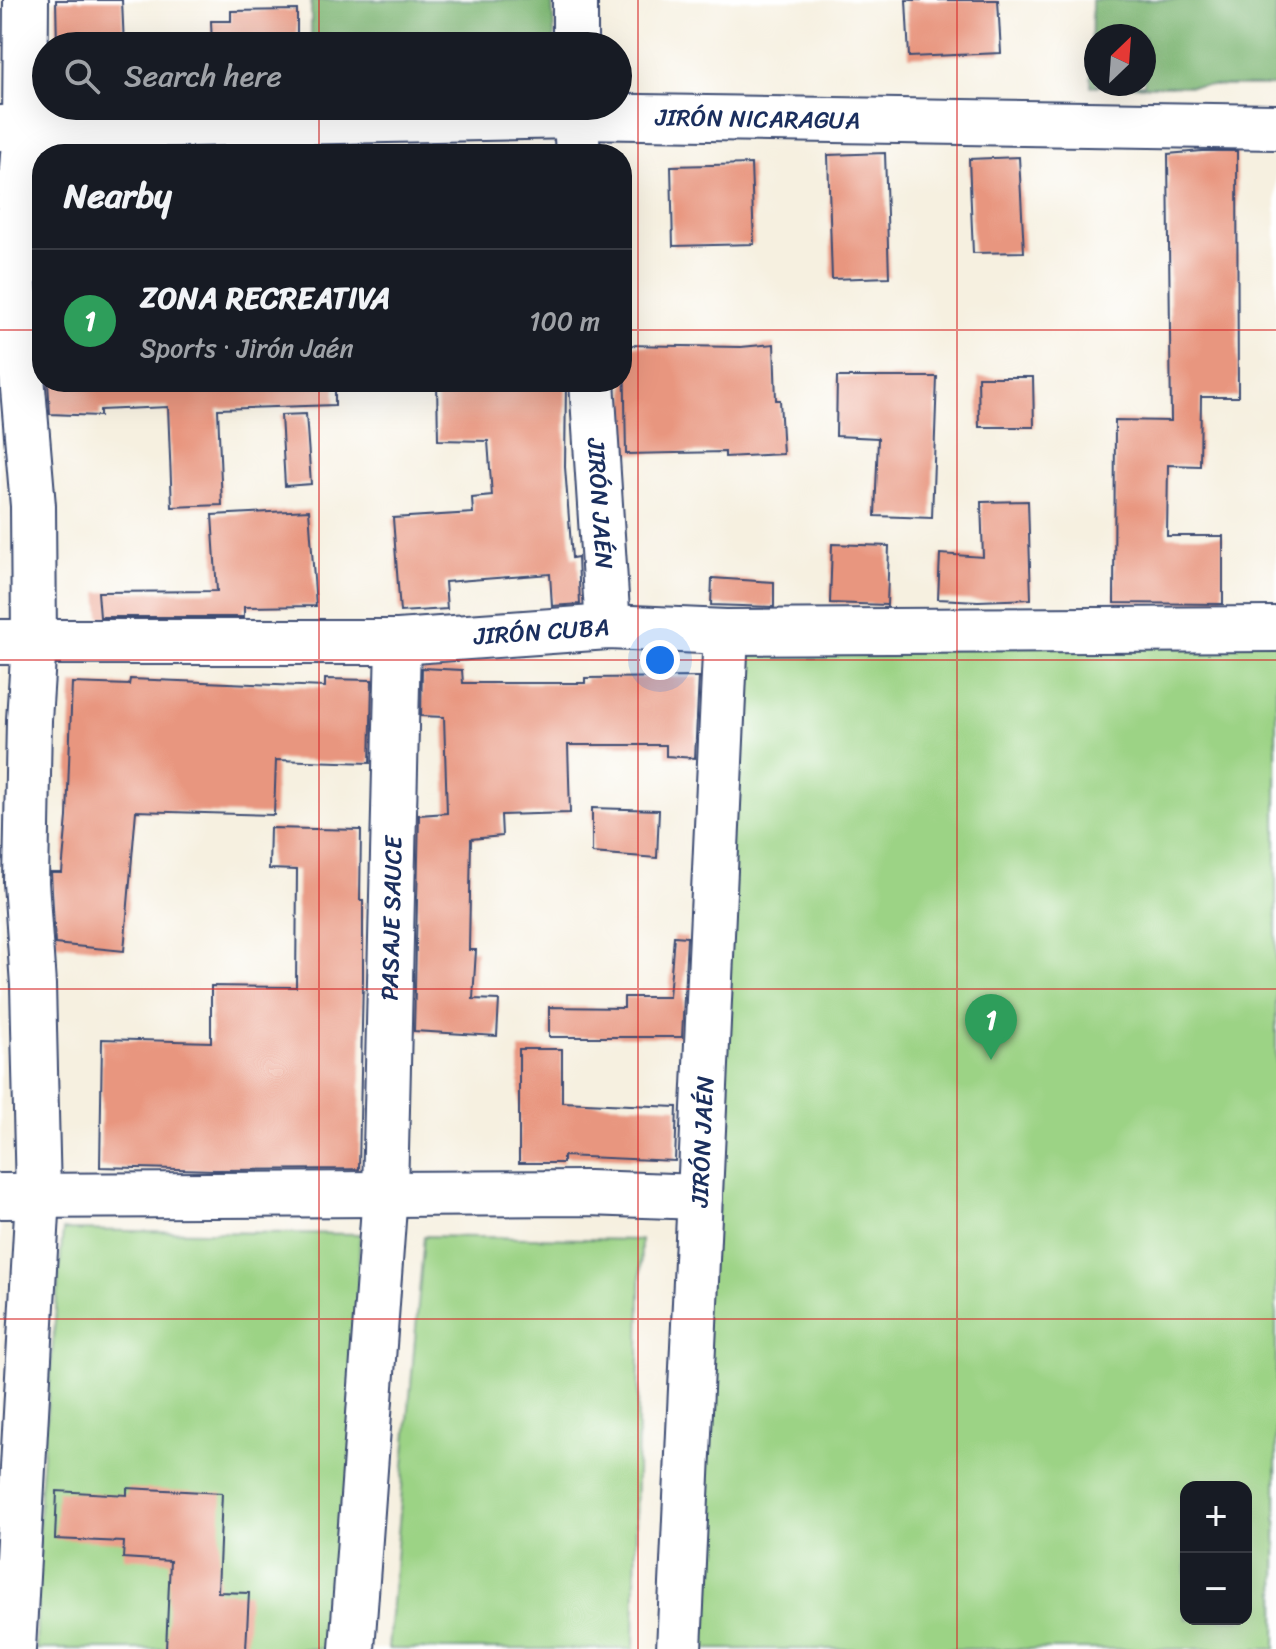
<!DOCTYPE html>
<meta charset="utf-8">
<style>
body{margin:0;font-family:Sriracha,sans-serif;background:#242831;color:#f1f3f6}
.controls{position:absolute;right:24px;bottom:24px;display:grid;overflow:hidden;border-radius:16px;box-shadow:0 8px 32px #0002}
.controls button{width:72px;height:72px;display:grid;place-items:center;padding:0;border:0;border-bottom:2px solid #363941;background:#171b24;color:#f1f3f6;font:40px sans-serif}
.compass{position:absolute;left:1084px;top:24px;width:72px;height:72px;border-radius:50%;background:#171b24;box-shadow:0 8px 32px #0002;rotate:25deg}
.you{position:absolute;left:660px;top:660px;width:28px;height:28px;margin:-20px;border:6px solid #fff;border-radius:50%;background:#1a73e8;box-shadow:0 0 0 12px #1a73e833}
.badge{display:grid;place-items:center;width:52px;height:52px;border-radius:50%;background:#d93025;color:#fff;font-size:26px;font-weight:700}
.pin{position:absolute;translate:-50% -66px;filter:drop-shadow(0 2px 4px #0008)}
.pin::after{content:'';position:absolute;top:42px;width:28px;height:24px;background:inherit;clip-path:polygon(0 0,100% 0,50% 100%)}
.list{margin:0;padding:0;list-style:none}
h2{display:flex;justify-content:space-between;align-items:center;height:104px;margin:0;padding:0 32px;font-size:34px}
h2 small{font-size:26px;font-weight:400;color:#9ea1a6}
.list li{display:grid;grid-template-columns:52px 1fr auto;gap:24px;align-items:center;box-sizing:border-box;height:144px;padding:0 32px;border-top:2px solid #363941}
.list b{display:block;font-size:30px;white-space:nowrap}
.list p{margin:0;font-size:26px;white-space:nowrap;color:#9ea1a6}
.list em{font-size:26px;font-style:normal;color:#9ea1a6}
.icon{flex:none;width:44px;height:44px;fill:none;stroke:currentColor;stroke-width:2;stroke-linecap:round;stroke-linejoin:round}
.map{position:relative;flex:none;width:1276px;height:1649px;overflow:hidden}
.search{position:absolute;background:#171b24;box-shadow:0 8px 32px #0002;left:32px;top:32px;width:600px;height:88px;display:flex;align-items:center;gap:20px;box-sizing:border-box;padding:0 28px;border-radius:44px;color:#9ea1a6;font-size:30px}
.panel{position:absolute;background:#171b24;box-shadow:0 8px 32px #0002;left:32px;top:144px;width:600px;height:248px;border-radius:32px}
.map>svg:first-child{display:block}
</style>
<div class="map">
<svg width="1276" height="1649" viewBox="0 0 1276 1649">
<rect width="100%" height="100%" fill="#fff"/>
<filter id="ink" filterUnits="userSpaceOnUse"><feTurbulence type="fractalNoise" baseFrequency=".0125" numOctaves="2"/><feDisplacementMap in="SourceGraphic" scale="16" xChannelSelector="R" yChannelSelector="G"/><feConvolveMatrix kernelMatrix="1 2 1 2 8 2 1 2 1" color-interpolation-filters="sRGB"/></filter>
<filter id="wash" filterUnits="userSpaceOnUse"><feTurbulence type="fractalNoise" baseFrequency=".006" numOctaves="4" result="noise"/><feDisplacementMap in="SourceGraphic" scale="32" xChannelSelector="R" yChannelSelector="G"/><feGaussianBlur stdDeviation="1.8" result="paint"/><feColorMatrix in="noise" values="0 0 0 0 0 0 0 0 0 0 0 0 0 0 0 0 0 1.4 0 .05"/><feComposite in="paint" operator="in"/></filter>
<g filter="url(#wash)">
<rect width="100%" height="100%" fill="#f6f0e0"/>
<path fill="#9cd385" stroke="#5c8172" stroke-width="2" fill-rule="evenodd" d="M1276,629V1649H679L726,632ZM1186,1487H1246V1619H1186Z
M63,1230L360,1234L345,1649H36L40,1488Z
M424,1236L641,1240L634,1649H388Z"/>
<path fill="#7db572" stroke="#4c7268" stroke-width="2" fill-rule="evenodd" d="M311,0H552L555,46H311Z
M1092,0H1276V86H1091ZM1096,36H1144V84H1096Z"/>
<g id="blocks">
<path fill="#e8967f" d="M56,0H122L124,46H57Z
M906,0H998L1001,53L909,57Z
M297,10V46H212L211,21H231V11Z
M1202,151H1237L1238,397H1201L1200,466L1168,465L1167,536H1223V604L1114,603L1115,420L1171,421L1168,154Z
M885,153L889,277L832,279L828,155Z
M1019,157L1024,252L973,253L969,159Z
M751,164L754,244L673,246L671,166Z
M774,344L776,400H780L783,454L725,457V452L626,454L624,345L741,347Z
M837,377H937L932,518L875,516L878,438L836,436Z
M978,377H1033L1034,427H979Z
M48,382H335V405L218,409L222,505L172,507L168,407L100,410V416L50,414Z
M437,382H566L565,467L572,558L578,557L580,604L552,606L550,574L445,582L447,609L400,612L393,518L473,513L472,498L492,496L488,441L438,440Z
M306,414L311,484L285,486L281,415Z
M1028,501L1031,599L978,601L938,599L940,554L983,557L981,502Z
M309,510L316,606L244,607V617H100L98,592L217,591L212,515Z
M832,544L889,546L887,605L830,603Z
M712,578L774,582V607L711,605Z
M422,668L462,670L463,683H585V678L699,677L695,758L666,756V745H568L570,813L501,815L502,836L471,839L469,950H476L473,999L499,1000L497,1036L414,1031L419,815L447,813L444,717L421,716Z
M130,679L325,687V679L372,680L370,763L276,760L274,815L136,811L124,951L55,944L51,873H62L67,817L72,683L129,685Z
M592,808L659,810L657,858L592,853Z
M270,828L361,830L360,900H363V978L359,1169L215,1170L100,1167L102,1039L211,1042V986L296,987L297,870L269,869Z
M674,936L687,937L682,1037H549V1007L624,1008V997H669Z
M519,1049H562V1102L677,1107L675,1161L563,1156V1163H519Z
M127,1488L222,1493L218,1592L249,1593L246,1649H166L170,1561L123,1558L124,1542L55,1539L57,1491L127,1495Z"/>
</g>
</g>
<g filter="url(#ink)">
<use href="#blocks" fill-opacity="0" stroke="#3c4c72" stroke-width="2"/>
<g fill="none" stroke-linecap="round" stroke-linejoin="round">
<g stroke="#3c4c72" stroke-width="48">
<g id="minor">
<path d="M575,0V46"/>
<path d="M575,106L578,154"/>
<path id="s1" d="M0,128L575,116L1276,127"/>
<path id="s2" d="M592,382L608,627"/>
<path id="s3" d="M0,642H398L608,627L726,632L1276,629"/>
<path d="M0,1196L588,1193L700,1197"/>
<path d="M13,1649L38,1195L33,985L26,882L29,720L34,642L33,506L14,282L25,127L26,0"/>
<path id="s4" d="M352,1649L385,1193L398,642"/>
<path id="s5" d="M679,1649L726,632"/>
</g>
</g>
<use href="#minor" stroke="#fff" stroke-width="44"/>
</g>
</g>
<path fill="none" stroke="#d62828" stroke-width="2" stroke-opacity="0.55" d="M319,0V46M638,0V1649M957,0V1649M319,106V154M0,330H42M622,330H1276M319,382V1649M0,660H1276M0,989H1276M0,1319H1276"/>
<g text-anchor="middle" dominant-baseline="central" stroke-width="6" stroke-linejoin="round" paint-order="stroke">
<g font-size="24" fill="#1b2f5e" stroke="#fff">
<text stroke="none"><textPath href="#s1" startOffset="758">JIRÓN NICARAGUA</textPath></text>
<text stroke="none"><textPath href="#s2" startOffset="122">JIRÓN JAÉN</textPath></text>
<text stroke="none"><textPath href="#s3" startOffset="542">JIRÓN CUBA</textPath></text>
<text stroke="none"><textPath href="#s4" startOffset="732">PASAJE SAUCE</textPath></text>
<text stroke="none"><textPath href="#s5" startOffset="508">JIRÓN JAÉN</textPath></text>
</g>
</g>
</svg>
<div class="controls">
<button>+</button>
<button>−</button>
</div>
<svg class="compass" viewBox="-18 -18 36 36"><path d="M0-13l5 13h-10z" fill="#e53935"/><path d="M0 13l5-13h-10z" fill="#9ea1a6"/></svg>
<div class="you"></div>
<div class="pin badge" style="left:991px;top:1060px;background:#2e9e5b">1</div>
<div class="search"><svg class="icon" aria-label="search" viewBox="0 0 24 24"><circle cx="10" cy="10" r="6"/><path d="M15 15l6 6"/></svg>Search here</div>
<section class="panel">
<h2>Nearby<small></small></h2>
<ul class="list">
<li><span class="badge" style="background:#2e9e5b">1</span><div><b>ZONA RECREATIVA</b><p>Sports · Jirón Jaén</p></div><em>100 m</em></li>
</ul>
</section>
</div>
